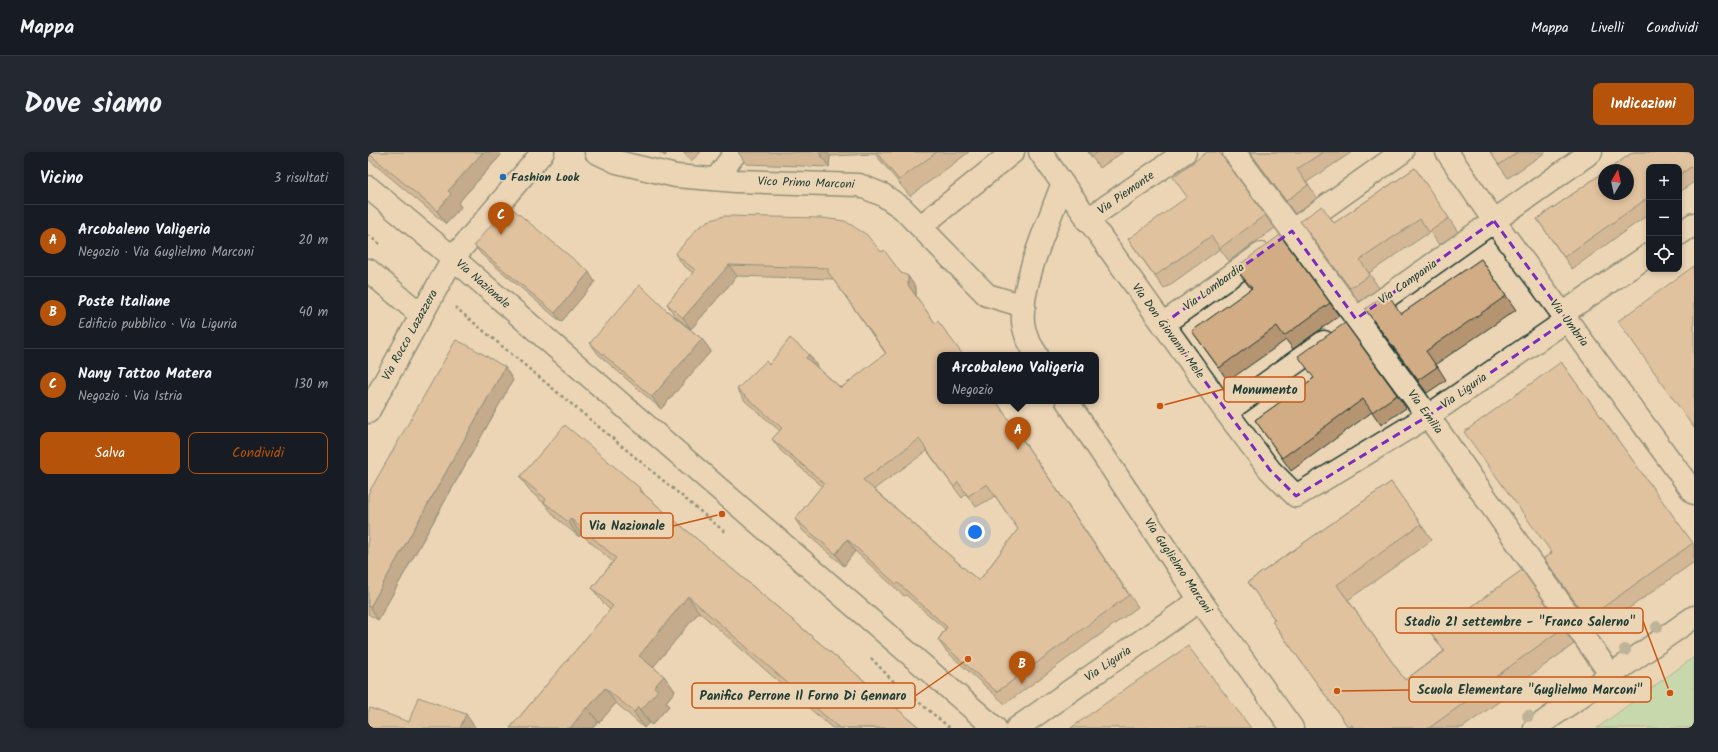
<!DOCTYPE html>
<html lang="it">
<meta charset="utf-8">
<style>
body{margin:0;font-family:Kalam,sans-serif;background:#242831;color:#f1f3f6}
.controls{position:absolute;right:12px;top:12px;display:grid;overflow:hidden;border-radius:8px;box-shadow:0 2px 6px #0003}
.controls button{width:36px;height:36px;display:grid;place-items:center;padding:0;border:0;border-bottom:1px solid #363941;background:#171b24;color:#f1f3f6;font:20px sans-serif}
.compass{position:absolute;left:1230px;top:12px;width:36px;height:36px;border-radius:50%;background:#171b24;box-shadow:0 2px 6px #0003;rotate:9deg}
.you{position:absolute;left:607px;top:380px;width:14px;height:14px;margin:-10px;border:3px solid #fff;border-radius:50%;background:#1a73e8;box-shadow:0 0 0 6px #1a73e833}
.badge{display:grid;place-items:center;width:26px;height:26px;border-radius:50%;background:#b45309;color:#fff;font-size:13px;font-weight:700}
.pin{position:absolute;translate:-50% -33px;filter:drop-shadow(0 1px 2px #0008)}
.pin::after{content:'';position:absolute;top:21px;width:14px;height:12px;background:inherit;clip-path:polygon(0 0,100% 0,50% 100%)}
.popup{position:absolute;left:569px;top:200px;width:162px;height:52px;box-sizing:border-box;display:grid;place-content:center;border-radius:8px;background:#171b24;filter:drop-shadow(0 1px 3px #0005);font-size:13px;white-space:nowrap;color:#9ea1a6}
.popup b{font-size:15px;color:#f1f3f6}
.popup::after{content:'';position:absolute;left:50%;top:100%;margin-left:-8px;border:8px solid transparent;border-top-color:#171b24}
.list{margin:0;padding:0;list-style:none}
h2{display:flex;justify-content:space-between;align-items:center;height:52px;margin:0;padding:0 16px;font-size:17px}
h2 small{font-size:13px;font-weight:400;color:#9ea1a6}
.list li{display:grid;grid-template-columns:26px 1fr auto;gap:12px;align-items:center;box-sizing:border-box;height:72px;padding:0 16px;border-top:1px solid #363941}
.list b{display:block;font-size:15px;white-space:nowrap}
.list p{margin:0;font-size:13px;white-space:nowrap;color:#9ea1a6}
.list em{font-size:13px;font-style:normal;color:#9ea1a6}
.actions{display:flex;gap:8px;padding:12px 16px}
.actions a{flex:1;padding:9px 0;border:1px solid #b45309;border-radius:8px;text-align:center;font-size:14px;color:#b45309}
.actions .main{background:#b45309;color:#fff}
.icon{flex:none;width:22px;height:22px;fill:none;stroke:currentColor;stroke-width:2;stroke-linecap:round;stroke-linejoin:round}
.map{position:relative;flex:none;width:1326px;height:576px;overflow:hidden;border-radius:8px}
header{display:flex;align-items:center;gap:24px;box-sizing:border-box;height:56px;padding:0 20px;background:#171b24;border-bottom:1px solid #363941}
header strong{font-size:19px}
nav{display:flex;gap:22px;margin-inline-start:auto;font-size:14px}
.intro{display:flex;align-items:center;justify-content:space-between;box-sizing:border-box;height:96px;padding:0 24px}
h1{margin:0;font-size:28px}
.button{padding:10px 18px;border-radius:8px;background:#b45309;color:#fff;font-size:14px;font-weight:700}
main{display:flex;gap:24px;padding:0 24px}
aside{flex:1;background:#171b24;border-radius:8px;box-shadow:0 2px 6px #0003}
.map>svg:first-child{display:block}
</style>
<header>
<strong>Mappa</strong>
<nav><a>Mappa</a><a>Livelli</a><a>Condividi</a></nav>
</header>
<div class="intro"><h1>Dove siamo</h1><a class="button">Indicazioni</a></div>
<main>
<aside>
<h2>Vicino<small>3 risultati</small></h2>
<ul class="list">
<li><span class="badge">A</span><div><b>Arcobaleno Valigeria</b><p>Negozio · Via Guglielmo Marconi</p></div><em>20 m</em></li>
<li><span class="badge">B</span><div><b>Poste Italiane</b><p>Edificio pubblico · Via Liguria</p></div><em>40 m</em></li>
<li><span class="badge">C</span><div><b>Nany Tattoo Matera</b><p>Negozio · Via Istria</p></div><em>130 m</em></li>
</ul>
<div class="actions"><a class="main">Salva</a><a>Condividi</a></div>
</aside>
<div class="map">
<svg width="1326" height="576" viewBox="0 0 1326 576">
<rect width="100%" height="100%" fill="#ecd5b5"/>
<filter id="ink" filterUnits="userSpaceOnUse"><feTurbulence type="fractalNoise" baseFrequency=".025" numOctaves="2"/><feDisplacementMap in="SourceGraphic" scale="8" xChannelSelector="R" yChannelSelector="G"/><feConvolveMatrix kernelMatrix="1 2 1 2 8 2 1 2 1" color-interpolation-filters="sRGB"/></filter>
<g filter="url(#ink)">
<path fill="#9bdba5" stroke="#5d8c6c" d="M1326,505V576H1229Z"/>
<g fill="none" stroke-linecap="round" stroke-linejoin="round">
<g stroke="#1f3d34" stroke-width="25">
<path id="minor" d="M228,0L249,10L308,24L368,29L491,33L515,43L534,56L619,143L656,154
M672,0L858,260L902,318L928,344L1060,264L1199,168
M866,0L1060,264L1243,523
M1079,0L1126,69L1326,341
M348,27L368,0
M0,35L85,106L627,576
M719,68L817,0
M932,73L1034,0
M553,74L645,0
M1311,82L1326,72
M0,118L53,163
M1194,162L1281,103
M992,164L1223,0
M795,172L893,102
M669,203C662,193 656,182 655,170C652,131 681,70 694,33
M699,249L832,448L924,576
M0,260L85,106L175,0
M858,260L956,190
M649,576L832,448
M1167,576L1326,465"/>
</g>
<path stroke="#1f3d34" stroke-width="2.5" stroke-dasharray="3 3" stroke-linecap="butt" d="M0,83L13,93
M87,155L357,380
M503,506L523,527L582,576"/>
<use href="#minor" stroke="#ecd5b5" stroke-width="22"/>
</g>
<g fill="#828a74">
<circle cx="1289" cy="475" r="6"/>
<circle cx="1257" cy="498" r="6"/>
<circle cx="1160" cy="564" r="6"/>
</g>
<path fill="#b59472" stroke="#1f3d34" fill-rule="evenodd" d="M0,0H131L133,3L90,51L93,55L78,72L0,7Z
M291,0H299L297,4Z
M315,0H333L323,9Z
M370,0H601L542,44L507,2L462,4L461,15L378,12Z
M720,0H755L732,16Z
M882,0H984L939,30L949,46L927,62Z
M1122,0H1178L1140,26Z
M1265,0H1326V30L1311,40V15H1281V62L1204,117L1169,67L1236,20V42H1260V18H1240Z
M1047,16L1090,80L1071,93L1062,80L1001,121L1011,136L991,150L932,69L966,71Z
M897,63L907,76L861,109L852,97L796,137L760,87Z
M106,93L227,130L193,170L113,102Z
M513,100L533,121L540,124L548,136V144L567,171L628,249L770,455L637,552L578,499L570,488L577,477L538,443L536,444L487,399L476,414L435,379L427,367L454,334L413,299L404,287L412,279L377,249L369,237L401,213L441,202L449,214H448L473,236L518,202L465,127L369,124L323,177L307,164L299,152L325,121L315,113L307,102ZM559,299L594,346L598,342L608,355L627,344L650,377L611,429L506,337Z
M1113,107L1148,158L1068,212L1078,228L1059,241L997,157L1018,147L1033,162Z
M867,116L962,151L971,164L925,197L918,188L860,229L824,179L883,137Z
M298,158L334,187L343,199L293,257L231,203L222,191Z
M1193,210L1326,393V410L1236,474L1234,472L1226,478L1176,406L1183,401Z
M946,226L1029,243L1038,256L1013,273L1004,260L923,319L887,268Z
M145,228L10,468L0,462V342Z
M152,325L278,344L552,576H464L331,460L285,515L296,524L307,539L298,550L301,554L284,573L281,571L276,576L248,551L231,571L230,570L225,576H142L242,458L235,451L224,436L245,410L213,382L211,385L187,365L178,353L163,340Z
M1023,330L1064,388L980,448L1037,528L1076,499L1054,469H1084L1154,418L1206,492L1137,542L1139,544L1094,576H981L904,469L907,468L880,430Z"/>
<path fill="#93785c" stroke="#1f3d34" d="M115,0H131L133,3L90,51L93,55L78,72L69,59L80,39Z
M294,0H299L297,4Z
M451,0H459L462,4L461,15Z
M361,113L369,124L323,177L315,166Z
M221,120L227,130L193,170L187,161Z
M540,124L548,136V145L540,133Z
M334,187L343,199L293,257L284,245Z
M441,202L449,214L446,217L438,206Z
M137,215L145,228L10,468L2,455Z
M272,336L283,352L271,338Z
M202,366L213,382L211,385L200,370Z
M479,387L487,399L476,414L468,402Z
M320,444L331,460L282,519L271,504Z
M296,524L307,539L298,550L301,554L284,573L273,558L286,535Z
M237,536L248,551L231,571L220,556Z
M219,555L230,570L225,576H202Z
M270,555L281,571L276,576L266,560Z
M98,562L107,575V576H92Z"/>
<path fill="#d2ac84" stroke="#1f3d34" fill-rule="evenodd" d="M0,0H115L80,39L83,42L69,59L0,1Z
M508,0H569L531,28Z
M721,0H730L724,4Z
M839,0H851L897,63L852,96L843,84L787,124L760,87L819,45L805,25Z
M882,0H955L929,17L940,33L918,49Z
M1122,0H1150L1131,13Z
M1265,0H1326V13L1311,23V15H1281V45L1196,105L1169,67L1236,20V42H1260V18H1240Z
M1047,16L1081,66L1061,80L1052,67L992,108L1002,123L982,136L932,69L954,54L966,71Z
M140,53L221,120L187,161L106,93Z
M356,64L454,66L477,69L499,83L513,100L516,98L533,121L540,124V133L567,171L570,169L595,203H572V249H628L761,443L629,540L570,488L579,475L530,431L528,432L479,387L468,402L427,367L456,331L404,287L414,276L369,237L398,209L401,213L422,186L441,202L438,206L473,236L518,201L460,120V116L361,113L315,166L299,152L327,118L307,102L330,76L340,69ZM551,287L586,335L590,330L600,344L619,332L650,377L611,429L495,328Z
M912,83L962,151L916,184L909,174L851,216L824,179L884,136L867,116Z
M1113,107L1138,144L1058,199L1069,215L1050,228L997,157L1015,144L1018,147L1022,145L1033,162Z
M1326,114V276L1250,169Z
M272,133L298,158L334,187L284,245L222,191Z
M977,171L1029,243L1004,260L995,247L914,306L887,268L946,226L930,204Z
M88,188L101,194L137,215L2,455L0,454V342Z
M1193,210L1325,391L1227,461L1225,459L1217,464L1176,406L1184,401L1096,280Z
M197,273L272,336L271,338L552,576H471L320,444L271,504L296,524L286,535L290,538L273,558L270,555L266,560L237,536L220,556L219,555L202,576H142L245,454L224,436L248,406L202,366L200,370L176,350L178,347L152,325Z
M1023,330L1053,372L969,433L1037,528L1077,499L1054,469L1073,455L1084,469L1154,418L1195,476L1126,526L1128,528L1061,576H986L984,573L981,576L904,469L907,468L880,430Z
M820,494L883,576H703L760,535Z
M50,545L98,562L92,576H0V561L2,556L41,570Z"/>
</g>
<path d="M0 0H1326V576H0ZM1126,69L1199,168L1060,264L928,344L902,318L795,172L924,79L988,167Z" fill="#ecd5b5" fill-opacity=".55" fill-rule="evenodd"/>
<path fill="none" stroke="#7b2cbf" stroke-width="3" stroke-dasharray="8 5" stroke-linejoin="round" d="M1126,69L1199,168L1060,264L928,344L902,318L795,172L924,79L988,167Z"/>
<circle fill="#1f6fb2" stroke="#ecd5b5" stroke-width="1.5" cx="135" cy="25" r="4"/>
<g text-anchor="middle" dominant-baseline="central" stroke-width="4" stroke-linejoin="round" paint-order="stroke">
<g font-size="12" font-weight="bold" fill="#1f3d34" stroke="#ecd5b5" text-anchor="start">
<text x="143" y="25">Fashion Look</text>
</g>
<g font-size="12" fill="#1f3d34" stroke="#ecd5b5">
<text transform="translate(438 31) rotate(2)">Vico Primo Marconi</text>
<text transform="translate(758 41) rotate(-35)">Via Piemonte</text>
<text transform="translate(1040 130) rotate(-35)">Via Campania</text>
<text transform="translate(115 132) rotate(41)">Via Nazionale</text>
<text transform="translate(846 135) rotate(-36)">Via Lombardia</text>
<text transform="translate(1201 171) rotate(53)">Via Umbria</text>
<text transform="translate(800 179) rotate(54)">Via Don Giovanni Mele</text>
<text transform="translate(42 183) rotate(-61)">Via Rocco Lazazzera</text>
<text transform="translate(1096 239) rotate(-35)">Via Liguria</text>
<text transform="translate(1057 260) rotate(54)">Via Emilia</text>
<text transform="translate(810 414) rotate(56)">Via Guglielmo Marconi</text>
<text transform="translate(740 512) rotate(-34)">Via Liguria</text>
</g>
</g>
<path fill="none" stroke="#ca5512" stroke-width="1.5" d="M792 254L856 237M354 362L305 374M1302 541L1275 469M969 539L1041 538M600 507L547 544"/>
<g fill="#ca5512" stroke="#ecd5b5" stroke-width="1.5">
<circle cx="792" cy="254" r="4"/>
<circle cx="354" cy="362" r="4"/>
<circle cx="1302" cy="541" r="4"/>
<circle cx="969" cy="539" r="4"/>
<circle cx="600" cy="507" r="4"/>
</g>
<g fill="#ecd5b5" stroke="#ca5512" stroke-width="1.5">
<rect x="856" y="225" width="81" height="25" rx="4"/>
<rect x="213" y="361" width="92" height="25" rx="4"/>
<rect x="1028" y="456" width="247" height="25" rx="4"/>
<rect x="1041" y="525" width="242" height="25" rx="4"/>
<rect x="324" y="531" width="223" height="25" rx="4"/>
</g>
<g font-size="13" text-anchor="middle" font-weight="bold" fill="#1f3d34">
<text x="897" y="242">Monumento</text>
<text x="259" y="378">Via Nazionale</text>
<text x="1152" y="474">Stadio 21 settembre - "Franco Salerno"</text>
<text x="1162" y="542">Scuola Elementare "Guglielmo Marconi"</text>
<text x="435" y="548">Panifico Perrone Il Forno Di Gennaro</text>
</g>
</svg>
<div class="controls">
<button>+</button>
<button>−</button>
<button><svg class="icon" aria-label="locate" viewBox="0 0 24 24"><circle cx="12" cy="12" r="6"/><path d="M12 2v4M12 18v4M2 12h4M18 12h4"/></svg></button>
</div>
<svg class="compass" viewBox="-18 -18 36 36"><path d="M0-13l5 13h-10z" fill="#e53935"/><path d="M0 13l5-13h-10z" fill="#9ea1a6"/></svg>
<div class="you"></div>
<div class="pin badge" style="left:650px;top:298px">A</div>
<div class="popup"><b>Arcobaleno Valigeria</b>Negozio</div>
<div class="pin badge" style="left:654px;top:532px">B</div>
<div class="pin badge" style="left:133px;top:83px">C</div>
</div>
</main>
